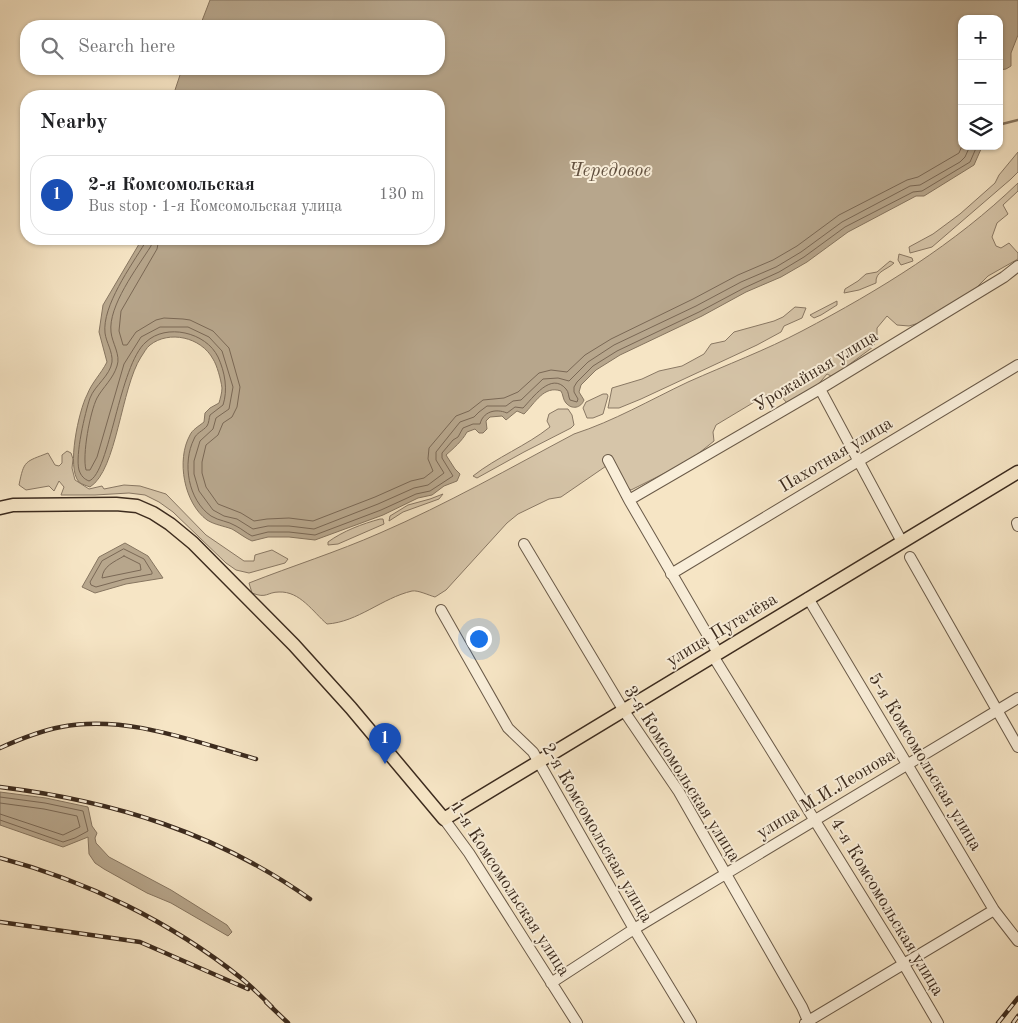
<!DOCTYPE html>
<meta charset="utf-8">
<style>
body{margin:0;font-family:"Old Standard TT",serif;background:#f2f2f2;color:#202124}
.controls{position:absolute;right:15px;top:15px;display:grid;overflow:hidden;border-radius:10px;box-shadow:0 1px 4px #0004}
.controls button{width:45px;height:45px;display:grid;place-items:center;padding:0;border:0;border-bottom:1px solid #e0e0e0;background:#fff;color:#202124;font:25px sans-serif}
.you{position:absolute;left:478px;top:638px;width:18px;height:18px;margin:-12px;border:4px solid #fff;border-radius:50%;background:#1a73e8;box-shadow:0 0 0 8px #1a73e833}
.badge{display:grid;place-items:center;width:32px;height:32px;border-radius:50%;background:#0f766e;color:#fff;font-size:16px;font-weight:700}
.pin{position:absolute;translate:-50% -41px;filter:drop-shadow(0 1px 2px #0008)}
.pin::after{content:'';position:absolute;top:26px;width:18px;height:15px;background:inherit;clip-path:polygon(0 0,100% 0,50% 100%)}
.list{margin:0;padding:0;list-style:none}
h2{display:flex;justify-content:space-between;align-items:center;height:65px;margin:0;padding:0 20px;font-size:21px}
h2 small{font-size:16px;font-weight:400;color:#757577}
.list li{display:grid;grid-template-columns:32px 1fr auto;gap:15px;align-items:center;box-sizing:border-box;height:80px;margin:0 10px 10px;padding:0 10px;border:1px solid #e0e0e0;border-radius:20px}
.list b{display:block;font-size:19px;white-space:nowrap}
.list p{margin:0;font-size:16px;white-space:nowrap;color:#757577}
.list em{font-size:16px;font-style:normal;color:#757577}
.icon{flex:none;width:28px;height:28px;fill:none;stroke:currentColor;stroke-width:2;stroke-linecap:round;stroke-linejoin:round}
.map{position:relative;flex:none;width:1018px;height:1023px;overflow:hidden}
.search{position:absolute;background:#fff;box-shadow:0 1px 4px #0004;left:20px;top:20px;width:425px;height:55px;display:flex;align-items:center;gap:12px;box-sizing:border-box;padding:0 18px;border-radius:20px;color:#757577;font-size:19px}
.panel{position:absolute;background:#fff;box-shadow:0 1px 4px #0004;left:20px;top:90px;width:425px;height:155px;border-radius:20px}
.map>svg:first-child{display:block}
</style>
<div class="map">
<svg width="1018" height="1023" viewBox="0 0 1018 1023">
<rect width="100%" height="100%" fill="#f6e5c5"/>
<filter id="stains"><feTurbulence type="fractalNoise" baseFrequency=".004" numOctaves="4"/><feColorMatrix values="0 0 0 0 .2 0 0 0 0 .09 0 0 0 0 .02 0 0 0 .5 -.17"/></filter>
<radialGradient id="worn" r=".72"><stop offset=".6" stop-color="#630" stop-opacity="0"/><stop offset="1" stop-color="#630" stop-opacity=".3"/></radialGradient>
<path fill="#d6c5a9" stroke="#897864" d="M1018,152V172L1011,179L932,247L910,253L909,247L933,234L960,214L995,183L999,175Z
M1018,183V191L1003,205L1008,214L997,223L992,237L996,246L1001,248L1009,243L1018,253V259L988,276L974,290L919,323L909,326L897,325L887,316L877,328V338L873,347L839,372L831,376L827,374L816,387L787,403L779,394L766,395L716,425L713,432L714,441L689,461L631,490L626,487L612,462L561,497L549,499L518,514L507,523L446,590L435,597C428,595 418,590 412,591C382,598 358,622 327,624C313,612 300,591 279,592C267,592 267,599 252,593L249,583C292,566 337,552 380,533C447,504 510,468 574,434C614,421 650,400 688,382C726,365 766,350 802,331C880,290 955,244 1018,183Z
M899,254L912,258L913,261L901,265L898,260Z
M890,261L894,263C887,270 875,271 876,283L859,290L844,293L845,289L858,281L866,274L877,272Z
M837,301V305L821,315L814,318L810,315Z
M795,307L806,308L802,318L784,326L781,332L757,345L641,399L619,408H608L612,388L642,379L659,371L682,366L704,354L711,344L725,341L734,332L774,321L783,317Z
M603,394H607L608,396L603,414L593,418H587L583,408L586,402Z
M558,409H568L572,415L574,425L571,428L524,452L477,478L473,476C497,457 526,446 550,427L547,421L549,414Z
M67,451L71,453L73,459L72,468L75,480L89,489L102,486L104,489L124,485L140,486L166,494L206,535L244,561H254L255,555L272,550L288,559L285,563L249,573L236,570L226,563L173,512L159,502L145,495L129,493L95,495H61L64,487L59,481L54,491L49,486L26,490L19,485C24,460 25,462 48,453L55,465L59,466L62,463V455Z
M443,494L439,499L403,512L389,521L390,516L408,505L430,499Z
M380,519H383L384,524L338,544L328,545V542C343,531 362,524 380,519Z"/>
<path fill="#b7a68c" stroke="#867560" d="M210,0H1018V35L1011,53V66L1006,69L999,70V19H962V146H989L981,149L974,165L924,196H916L848,232L807,262L781,277L746,292L702,316L620,355L596,370L581,385L579,392L584,400C581,408 572,410 566,403C563,400 563,394 561,391C544,385 535,403 524,414L517,411L506,420L502,416L490,417L486,421L487,429L483,433H479L475,429L467,432C462,441 454,448 446,455L455,469L460,474L457,481L444,486L432,495L418,498L383,515L315,540L289,537H268L252,541C245,538 239,533 232,529C224,526 215,525 207,520C184,503 176,460 190,435C192,430 199,426 204,422L205,413L210,408L219,403C220,399 222,393 222,388C221,380 217,365 213,359C201,337 169,330 150,345C146,348 144,353 141,357C121,388 117,470 90,487C87,486 81,484 79,482C66,468 79,410 87,395C92,382 101,374 107,362L99,332L103,305L142,239H439V96H173L182,69H439V26H200Z
M125,543L148,556L163,578L126,584L95,593L82,587L99,557Z
M0,792L46,798L88,807L92,826L97,833L95,838L96,843L109,857L171,890L227,925L232,932L228,936L171,903L147,893L104,869L95,863L89,854L88,837L63,847L0,825Z"/>
<g fill="none" stroke-linecap="round" stroke-linejoin="round">
<path stroke="#7a6855" stroke-width="1" d="M146,239L145,243C131,266 102,306 105,333C106,342 113,352 112,362C110,376 95,385 90,398C85,413 75,455 79,470C81,476 84,479 89,481C110,473 119,365 146,342C166,323 206,332 218,357C225,372 228,390 223,405L210,415C209,418 209,423 207,426C203,431 196,433 194,439C182,463 188,500 211,516C219,521 228,521 236,526C242,529 246,533 252,536L268,532H289L315,535L381,510L416,494L430,491L453,476L442,458V453L453,440L458,437L463,428L473,424H480C483,412 495,408 507,413L515,407L523,408C532,399 551,371 566,389C569,392 568,396 570,400L577,402L578,399L574,392V387L577,382L593,366L617,351L699,312L744,288L779,272L804,257L845,227L913,192L922,191L970,162L977,146
M152,239L151,246C137,268 108,306 111,332C112,343 121,355 117,366C113,379 103,387 97,398C90,412 82,455 86,470H90L97,457L124,364L141,337L160,327H188L209,337L222,351L233,387L229,409L216,418L213,429L200,441L194,461V474L199,491L213,510L224,516L237,519L253,529L268,526H289L314,529L378,504L414,488L428,485L444,473L436,460V452L460,422L474,417L479,412L487,406H506L513,401L521,400L543,379L558,378L569,381L588,362L614,345L696,306L741,282L776,267L801,252L842,222L910,186L920,185L960,162L965,157L970,146
M159,239L157,249L121,311L119,331L123,345H127L136,332L156,320L164,318L183,319L190,320L213,331L229,348L240,387L237,407L232,417L223,423L218,435L206,445L202,462V473L206,487L218,504L241,513L254,521L267,519L289,518L313,521L375,497L411,481L424,478L433,471L428,459L429,448L456,416L469,411L483,400L504,398L518,392L539,373L551,370L567,372L585,355L611,339L693,299L738,275L773,260L797,246L839,215L907,180L918,177L959,153L962,146
M124,549L144,559L152,572V574L125,579L96,587L91,585L90,582L102,561Z
M124,556L140,564L141,570L102,578C103,566 114,562 124,556Z
M0,797L45,803L83,811L88,831L75,838L63,842L0,820
M0,803L44,809L77,816L80,827L63,835L0,814"/>
<path stroke="#867560" stroke-width="2.5" d="M1002,124L1018,120"/>
<g stroke="#6a5a48" stroke-width="12">
<path id="minor" d="M820,389L902,542
M608,460L629,500L718,653
M629,500L820,389L1004,277L1018,266
M1017,523L1018,526
M524,544L624,711L679,792L802,1007L809,1023
M910,557L1018,747
M671,574L1018,365
M808,598L994,910L1018,941
M441,610L508,728L533,752L634,929L691,1023
M713,656L903,963L938,1023
M444,819L469,853L577,1023
M551,983L634,929L1018,698
M805,1023L994,910"/>
</g>
<g stroke="#3c2b1e" stroke-width="15">
<path id="major" d="M0,508L13,505L116,504L137,506L153,513L170,524L193,543L294,645L351,708L444,819L1018,472"/>
</g>
<use href="#minor" stroke="#f9eed9" stroke-width="10"/>
<use href="#major" stroke="#f6e5c5" stroke-width="12"/>
<g stroke="#3c2b1e" stroke-width="4.5">
<path id="rail" d="M0,748C20,739 40,731 61,727C126,714 195,742 256,759
M0,787C113,801 217,833 310,899
M0,858C87,881 171,922 241,978C252,987 262,997 272,1007
M0,922L140,942L248,989
M266,1002L288,1023
M998,1023L1018,998
M1013,1023L1018,1016"/>
</g>
<use href="#rail" stroke="#f9eed9" stroke-width="2.5" stroke-dasharray="8" stroke-linecap="butt"/>
</g>
<g text-anchor="middle" dominant-baseline="central" stroke-width="4" stroke-linejoin="round" paint-order="stroke">
<g font-size="18" fill="#3c2b1e" stroke="#f9eed9">
<text transform="translate(816 371) rotate(-31)">Урожайная улица</text>
<text transform="translate(836 455) rotate(-31)">Пахотная улица</text>
<text transform="translate(722 630) rotate(-31)">улица Пугачёва</text>
<text transform="translate(925 762) rotate(59)">5-я Комсомольская улица</text>
<text transform="translate(682 774) rotate(58)">3-я Комсомольская улица</text>
<text transform="translate(826 794) rotate(-31)">улица М.И.Леонова</text>
<text transform="translate(597 833) rotate(60)">2-я Комсомольская улица</text>
<text transform="translate(510 889) rotate(57)">1-я Комсомольская улица</text>
<text transform="translate(887 907) rotate(59)">4-я Комсомольская улица</text>
</g>
<g font-size="19" font-style="italic" fill="#61503f" stroke="#f9eed9">
<text x="610" y="171">Чередовое</text>
</g>
</g>
<rect width="100%" height="100%" filter="url(#stains)"/>
<rect width="100%" height="100%" fill="url(#worn)"/>
</svg>
<div class="controls">
<button>+</button>
<button>−</button>
<button><svg class="icon" aria-label="layers" viewBox="0 0 24 24"><path d="M12 4l9 5-9 5-9-5zM3 14l9 5 9-5"/></svg></button>
</div>
<div class="you"></div>
<div class="pin badge" style="left:385px;top:764px;background:#1a4fb4">1</div>
<div class="search"><svg class="icon" aria-label="search" viewBox="0 0 24 24"><circle cx="10" cy="10" r="6"/><path d="M15 15l6 6"/></svg>Search here</div>
<section class="panel">
<h2>Nearby<small></small></h2>
<ul class="list">
<li><span class="badge" style="background:#1a4fb4">1</span><div><b>2-я Комсомольская</b><p>Bus stop · 1-я Комсомольская улица</p></div><em>130 m</em></li>
</ul>
</section>
</div>
